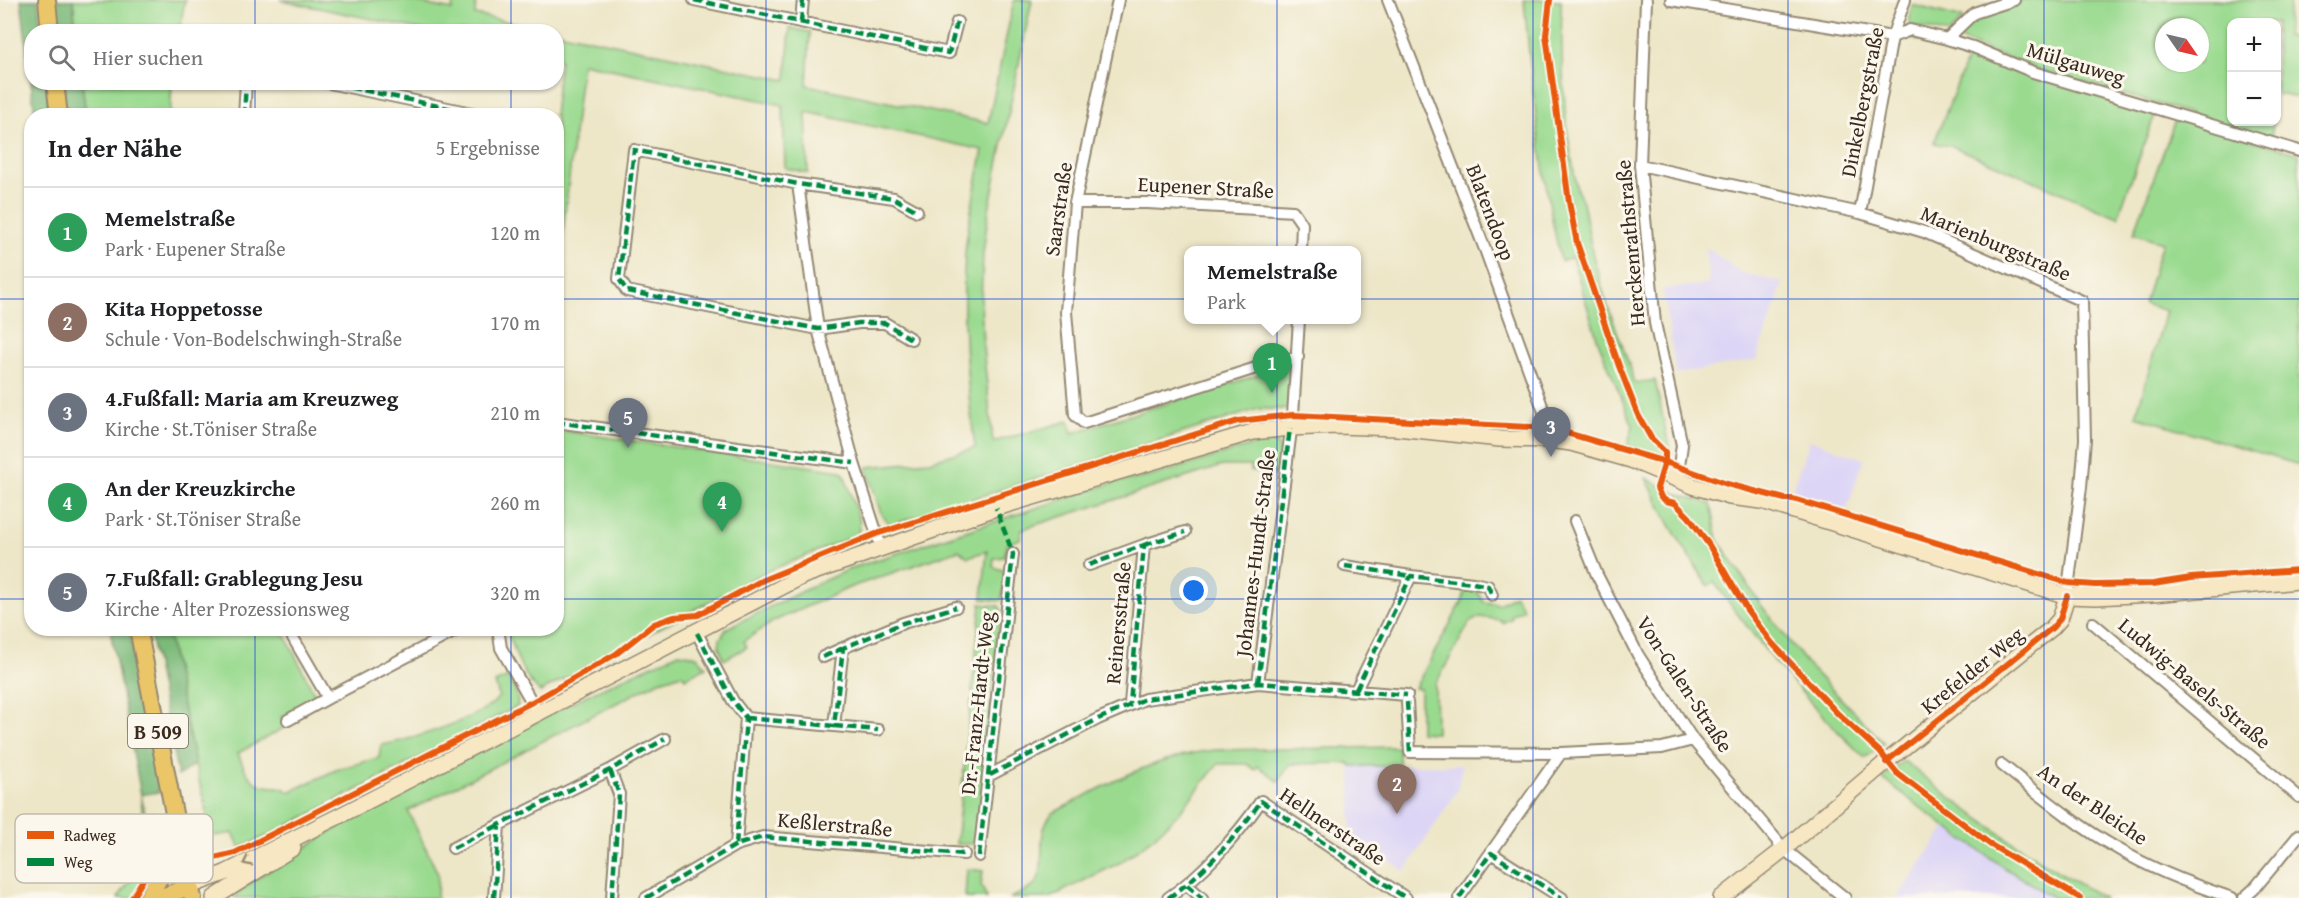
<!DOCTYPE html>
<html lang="de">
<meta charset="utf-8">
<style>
body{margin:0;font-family:"Gentium Book Plus",serif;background:#f2f2f2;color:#202124}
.controls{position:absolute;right:18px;top:18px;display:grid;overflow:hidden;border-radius:12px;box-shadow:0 2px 4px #0004}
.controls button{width:54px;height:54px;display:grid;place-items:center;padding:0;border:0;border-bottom:2px solid #e0e0e0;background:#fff;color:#202124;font:30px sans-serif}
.compass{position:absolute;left:2155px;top:18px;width:54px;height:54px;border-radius:50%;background:#fff;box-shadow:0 2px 4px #0004;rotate:124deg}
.you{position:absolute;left:1194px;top:591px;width:21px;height:21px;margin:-15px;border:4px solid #fff;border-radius:50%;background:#1a73e8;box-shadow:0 0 0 9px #1a73e833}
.badge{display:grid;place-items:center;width:39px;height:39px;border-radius:50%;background:#b5179e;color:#fff;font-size:20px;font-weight:700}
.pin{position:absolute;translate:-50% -50px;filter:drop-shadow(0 2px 3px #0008)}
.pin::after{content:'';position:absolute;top:32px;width:21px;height:18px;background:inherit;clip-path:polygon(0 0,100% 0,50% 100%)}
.popup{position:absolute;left:1184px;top:246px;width:177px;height:78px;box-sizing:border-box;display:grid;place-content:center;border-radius:12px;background:#fff;filter:drop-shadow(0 2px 4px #0005);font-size:20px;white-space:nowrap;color:#757577}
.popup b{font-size:22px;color:#202124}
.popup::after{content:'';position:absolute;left:50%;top:100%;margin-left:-12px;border:12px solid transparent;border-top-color:#fff}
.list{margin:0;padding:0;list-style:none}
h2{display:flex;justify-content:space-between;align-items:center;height:78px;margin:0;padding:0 24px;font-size:26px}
h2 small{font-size:20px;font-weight:400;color:#757577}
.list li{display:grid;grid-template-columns:39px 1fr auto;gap:18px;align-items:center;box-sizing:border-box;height:90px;padding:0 24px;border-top:2px solid #e0e0e0}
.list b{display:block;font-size:22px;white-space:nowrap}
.list p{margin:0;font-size:20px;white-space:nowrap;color:#757577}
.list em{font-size:20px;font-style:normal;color:#757577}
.icon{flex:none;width:33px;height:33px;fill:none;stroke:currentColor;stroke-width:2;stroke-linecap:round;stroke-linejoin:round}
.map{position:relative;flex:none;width:2299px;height:898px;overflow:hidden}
.search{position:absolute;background:#fff;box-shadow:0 2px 4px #0004;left:24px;top:24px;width:540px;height:66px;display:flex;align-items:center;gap:15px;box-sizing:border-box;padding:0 21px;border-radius:24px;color:#757577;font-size:22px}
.panel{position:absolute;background:#fff;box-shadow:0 2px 4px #0004;left:24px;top:108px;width:540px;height:528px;border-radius:24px}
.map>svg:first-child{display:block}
</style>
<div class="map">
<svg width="2299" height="898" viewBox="0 0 2299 898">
<rect width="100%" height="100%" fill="#fbf7ec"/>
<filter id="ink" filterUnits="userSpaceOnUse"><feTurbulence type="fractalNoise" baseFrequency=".0167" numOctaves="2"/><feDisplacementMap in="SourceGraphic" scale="12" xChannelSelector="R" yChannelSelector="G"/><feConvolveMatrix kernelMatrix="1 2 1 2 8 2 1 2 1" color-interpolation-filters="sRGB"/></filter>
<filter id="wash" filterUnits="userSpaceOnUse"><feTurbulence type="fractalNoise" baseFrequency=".008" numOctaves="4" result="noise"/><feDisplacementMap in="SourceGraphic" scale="24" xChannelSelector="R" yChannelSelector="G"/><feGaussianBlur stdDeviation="1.35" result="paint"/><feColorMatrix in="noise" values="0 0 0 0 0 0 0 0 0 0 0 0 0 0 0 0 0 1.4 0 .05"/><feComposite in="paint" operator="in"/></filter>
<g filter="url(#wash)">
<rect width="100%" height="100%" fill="#ede6c7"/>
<path fill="#ddd5f6" d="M1705,247L1742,273L1783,283L1756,360L1676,374L1663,289L1709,284Z
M1810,440L1864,459L1846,511L1790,495Z
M1462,765L1457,791L1405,871L1370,848L1364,857L1345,845L1351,836V766Z
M1946,827L2005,868L2054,898H1897Z"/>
<path fill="#9ada8f" stroke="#6a8256" stroke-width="1.5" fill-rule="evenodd" d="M73,0H185L179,32L76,31Z
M280,0H404L452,10L454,0H476L475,15L554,31H429Z
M1014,0H1032L989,209L983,254L981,300L983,347L993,442L1069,421L1072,433L1290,365L1289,409H1258L890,525L881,514L867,469L868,467L929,461L975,448C967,384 961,319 965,254C968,219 976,184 983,150L806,112L808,173L785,168L783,105L582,63L557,285L556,116H554L560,60L557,59V32L786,80L790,28L810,32L807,85L988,123Z
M1524,0H1561L1562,55L1566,123L1577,190L1583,202L1593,256L1605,298L1631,370L1633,381L1636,383L1655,380L1672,461L1627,447L1633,426L1598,341L1572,257L1561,261C1541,175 1532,88 1524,0Z
M2024,0H2290L2286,36L2299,38V98L2277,94V97L2276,22H2232V122H2273L2271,139L2165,106L2034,68L1956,38L1974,15ZM2164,27H2200V63H2164Z
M1912,5L1963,18L1949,34L1909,25Z
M1905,34L1970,49L2156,111L2118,217L1954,147L1934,143L1969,54L1905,37Z
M82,83H172L170,115H86Z
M2176,117L2299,154V465L2136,416L2166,311L2144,304L2162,242L2134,233Z
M557,430L841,471L844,474L860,522L858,535L763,573L540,692C522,677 514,650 507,629L556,628Z
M1269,440L1278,445L1280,456L1279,475L1251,471V466H1222L1022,529L1020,539L1008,543L1004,557L994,558L993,567L1003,570L1005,575L1002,599L999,601L982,599L987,551L968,557L959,550L851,587L774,621L744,641L747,647L724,660L719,647L720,639L727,628L821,582L852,568L1116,482L1149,477Z
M1646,478L1674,493L1711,504L1718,540L1761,605L1809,666L1884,743L1865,758C1809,705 1759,645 1714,582L1708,586L1671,527Z
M1465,587L1475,588L1484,602L1499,604L1515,595L1523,609L1511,615L1512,618L1502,623L1501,620L1480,617L1470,622L1435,685L1436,733L1420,732V689L1415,688L1463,600Z
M981,604L999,606L1001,609L992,692L988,694L972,692Z
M167,629H282L317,699L281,717L286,727L238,753C243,767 249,783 265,786C275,788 281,785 289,792L338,769L379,758L381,745C406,741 488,717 499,696L495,683L508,677L517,695L518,706L278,831L240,848L233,833L214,836L211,830L195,764Z
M679,653L697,656L706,667L685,678L682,674L657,682L408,811L438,874L437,898H235L251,882L288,858L373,806L589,694Z
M971,700L987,702L991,705L977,838L975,844H956Z
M1399,747V766H1351L1350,763L1291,764L1278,781L1258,766L1255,770L1247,764H1218L1178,814L1154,837L1121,862L1049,898H1010C1018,894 1029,891 1035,884C1049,867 1033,832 1053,813C1107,785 1154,756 1215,750Z
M1904,761C1967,812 2032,859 2104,898H2054L2005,868L1946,827L1882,778Z
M141,795L158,872L141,898H118L145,859Z
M967,869L983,871L981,885L987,898H965Z"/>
<path fill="#7bba7a" stroke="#5b724c" stroke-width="1.5" d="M21,0H38L41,31L32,32V82L46,83L51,115H35Z
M54,0H73L76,31H57Z
M63,83H82L86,115H67Z
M110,629H129L159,792L141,795Z
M149,629H167L195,764L178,776Z"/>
</g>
<g filter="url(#ink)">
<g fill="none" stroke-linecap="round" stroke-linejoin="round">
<g stroke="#948872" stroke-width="14">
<path id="street" d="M694,0L949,53L957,22
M1118,0L1075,203L1066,312L1075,415L1084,423L1256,368L1298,357
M1388,0L1486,252L1550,428V440
M1646,0L1640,165L1655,323L1682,445L1677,480
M1671,0L1892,37L1910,30L1947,39L1974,13L2014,0
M801,22L803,0
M1947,39L1973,47L2033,72L2299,151
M324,82L486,116
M244,116L246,82
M1640,165L1860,213L1924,232L2082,301L2085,439L2081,487L2067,596
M798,184L818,329L854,463L881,547
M1075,203H1147L1293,211L1302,224L1301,250
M1860,213L1892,37L1905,0
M911,339L885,323H859L818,329L627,291L619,279L634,150L798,184L894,198L917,211
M556,422L854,463
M1575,521L1597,575L1638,655L1693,740L1784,849L1845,898
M1144,545L1185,532
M1089,565L1144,545L1130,704
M1345,566L1411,576
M2093,623L2299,797
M290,628L292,636L328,698L461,628
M498,628L501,648L538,713
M697,633L733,701L746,718L736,845
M823,657L843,648
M1258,683L1293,415L1299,320
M1356,690L1411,576L1473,583L1488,586L1492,595
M1407,702L1410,752L1561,753L1662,748L1693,740
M746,718L834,726L843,648L903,623L956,607
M288,720L328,698
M834,726L878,730
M2002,765C2039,794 2077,826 2118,849C2153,870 2193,885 2232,898
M610,770L619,794L612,898
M990,775L1098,719L1145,699L1258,683L1407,695
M453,848L499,825
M1491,853L1562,898
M979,856L1013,554
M1187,885L1202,898
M494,898L499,825L610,770L665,739
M646,898L736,845L763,837L964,854
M1168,898C1202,875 1237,836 1261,801L1406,898
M1459,898L1561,753
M2244,898L2254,889L2299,835"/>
</g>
<g stroke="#948872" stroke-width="18">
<path id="secondary" d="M190,886L225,873L337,817L803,576L996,508L1253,432L1290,428L1337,426L1397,428L1500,439L1550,440L1571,443L1631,460L1693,486L1730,497L1762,501L2067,596L2096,597L2152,594L2299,581
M214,898L293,848
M1721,898L1784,849L1886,762L2052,628L2060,619L2067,596"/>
</g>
<g stroke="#948872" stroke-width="20">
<path id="primary" d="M47,0L50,32
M55,82L59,116
M138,628L177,829L193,898
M148,898L162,873L166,842L177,829
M160,898L190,886"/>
</g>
<use href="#street" stroke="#fff" stroke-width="10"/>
<use href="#secondary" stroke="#f7e8c3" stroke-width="15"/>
<use href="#primary" stroke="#ebc669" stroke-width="16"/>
<path stroke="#00873e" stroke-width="4.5" stroke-dasharray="9 4.5" stroke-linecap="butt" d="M694,0L949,53L957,22
M801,22L803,0
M324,82L486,116
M244,116L246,82
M911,339L885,323H859L818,329L627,291L619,279L634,150L798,184L894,198L917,211
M556,422L854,463
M1144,545L1185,532
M1089,565L1144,545L1130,704
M1345,566L1411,576
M697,633L733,701L746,718L736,845
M823,657L843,648
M1258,683L1290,428
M1356,690L1411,576L1473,583L1488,586L1492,595
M1407,702L1410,752
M746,718L834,726L843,648L903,623L956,607
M834,726L878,730
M610,770L619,794L612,898
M990,775L1098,719L1145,699L1258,683L1407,695
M453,848L499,825
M979,856L1013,554L996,508
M1187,885L1202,898
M494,898L499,825L610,770L665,739
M646,898L736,845L763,837L964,854
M1168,898C1202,875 1237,836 1261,801L1406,898
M1459,898L1491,853L1562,898"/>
<g stroke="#fbf7ec" stroke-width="10">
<path id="cycleway" d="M1550,0L1546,35L1569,202L1577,243L1619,366L1638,415L1651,438L1665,452V462L1657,488L1661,497L1666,501L1675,503L1689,517L1709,545L1747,610L1772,643L1838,714L1880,752L1897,773L1991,845L2080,898
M1886,762L2052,628L2060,619L2067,596
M132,898L144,878L151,873L168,875L202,861L235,853L532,702L616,654L654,624L674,617L698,615L763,580L876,534L1238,421L1293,415L1550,428L1665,462L1727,484L1785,499H1793L2068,583L2095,585L2153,584L2191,578L2299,570"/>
</g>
<use href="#cycleway" stroke="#e8590c" stroke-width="6"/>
</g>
<defs><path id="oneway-chevron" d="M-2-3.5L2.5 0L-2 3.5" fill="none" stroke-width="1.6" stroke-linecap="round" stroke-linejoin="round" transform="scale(1.5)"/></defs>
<use stroke="#998970" href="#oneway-chevron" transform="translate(247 862) rotate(154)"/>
</g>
<path fill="none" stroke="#1d4ed8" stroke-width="1.5" stroke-opacity="0.55" d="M255,0V32M511,0V32M766,0V898M1022,0V898M1277,0V898M1533,0V898M1788,0V898M2044,0V898M255,82V116M511,82V116M0,299H32M556,299H2299M0,599H32M556,599H2299M255,628V898M511,628V898"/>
<g text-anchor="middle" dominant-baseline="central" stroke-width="6" stroke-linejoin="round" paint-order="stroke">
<rect fill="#fbf7ec" stroke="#75685c" stroke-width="1.5" x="128" y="714" width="60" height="34" rx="4.5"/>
<g font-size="20" font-weight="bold" fill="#3b2a1e">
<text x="158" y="731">B 509</text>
</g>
<g font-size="21" fill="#3b2a1e" stroke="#fbf7ec">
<text transform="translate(2076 63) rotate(17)">Mülgauweg</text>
<text transform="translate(1862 102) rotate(-79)">Dinkelbergstraße</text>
<text transform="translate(1206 187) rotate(3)">Eupener Straße</text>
<text transform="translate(1058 209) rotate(-82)">Saarstraße</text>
<text transform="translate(1491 212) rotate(69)">Blatendoop</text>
<text transform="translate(1630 243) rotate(-95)">Herckenrathstraße</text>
<text transform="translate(1996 243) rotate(23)">Marienburgstraße</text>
<text transform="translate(1255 553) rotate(-83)">Johannes-Hundt-Straße</text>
<text transform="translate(1118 623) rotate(-85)">Reinersstraße</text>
<text transform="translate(1972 670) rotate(-39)">Krefelder Weg</text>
<text transform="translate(2195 683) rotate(40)">Ludwig-Basels-Straße</text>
<text transform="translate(1685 684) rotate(57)">Von-Galen-Straße</text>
<text transform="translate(977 703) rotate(-84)">Dr.-Franz-Hardt-Weg</text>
<text transform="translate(2093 804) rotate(34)">An der Bleiche</text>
<text transform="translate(835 824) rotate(5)">Keßlerstraße</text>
<text transform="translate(1333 826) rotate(34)">Hellnerstraße</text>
</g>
</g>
<rect x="15" y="814" width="198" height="69" rx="9" fill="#fbf7ec" stroke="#c1baae" stroke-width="1.5"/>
<rect x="27" y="831" width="27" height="8" fill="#e8590c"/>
<rect x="27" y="858" width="27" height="8" fill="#00873e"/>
<g font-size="16" fill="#3b2a1e">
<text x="64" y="841">Radweg</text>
<text x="64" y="868">Weg</text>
</g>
</svg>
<div class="controls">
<button>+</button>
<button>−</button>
</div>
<svg class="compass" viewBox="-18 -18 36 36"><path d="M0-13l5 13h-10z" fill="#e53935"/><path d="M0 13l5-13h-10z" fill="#757577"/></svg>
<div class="you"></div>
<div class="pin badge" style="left:1272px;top:393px;background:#2e9e5b">1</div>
<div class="popup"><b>Memelstraße</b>Park</div>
<div class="pin badge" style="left:1397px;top:814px;background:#8d6e63">2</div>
<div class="pin badge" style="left:1551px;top:457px;background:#6b7280">3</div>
<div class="pin badge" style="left:722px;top:532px;background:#2e9e5b">4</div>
<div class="pin badge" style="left:628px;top:448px;background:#6b7280">5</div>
<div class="search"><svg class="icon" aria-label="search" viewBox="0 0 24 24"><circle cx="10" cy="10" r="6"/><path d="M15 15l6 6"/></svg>Hier suchen</div>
<section class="panel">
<h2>In der Nähe<small>5 Ergebnisse</small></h2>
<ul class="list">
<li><span class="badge" style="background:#2e9e5b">1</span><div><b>Memelstraße</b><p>Park · Eupener Straße</p></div><em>120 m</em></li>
<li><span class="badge" style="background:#8d6e63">2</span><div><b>Kita Hoppetosse</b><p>Schule · Von-Bodelschwingh-Straße</p></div><em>170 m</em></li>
<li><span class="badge" style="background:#6b7280">3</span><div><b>4.Fußfall: Maria am Kreuzweg</b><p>Kirche · St.Töniser Straße</p></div><em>210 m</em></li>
<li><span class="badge" style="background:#2e9e5b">4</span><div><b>An der Kreuzkirche</b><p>Park · St.Töniser Straße</p></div><em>260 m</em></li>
<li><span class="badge" style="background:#6b7280">5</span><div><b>7.Fußfall: Grablegung Jesu</b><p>Kirche · Alter Prozessionsweg</p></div><em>320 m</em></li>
</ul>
</section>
</div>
